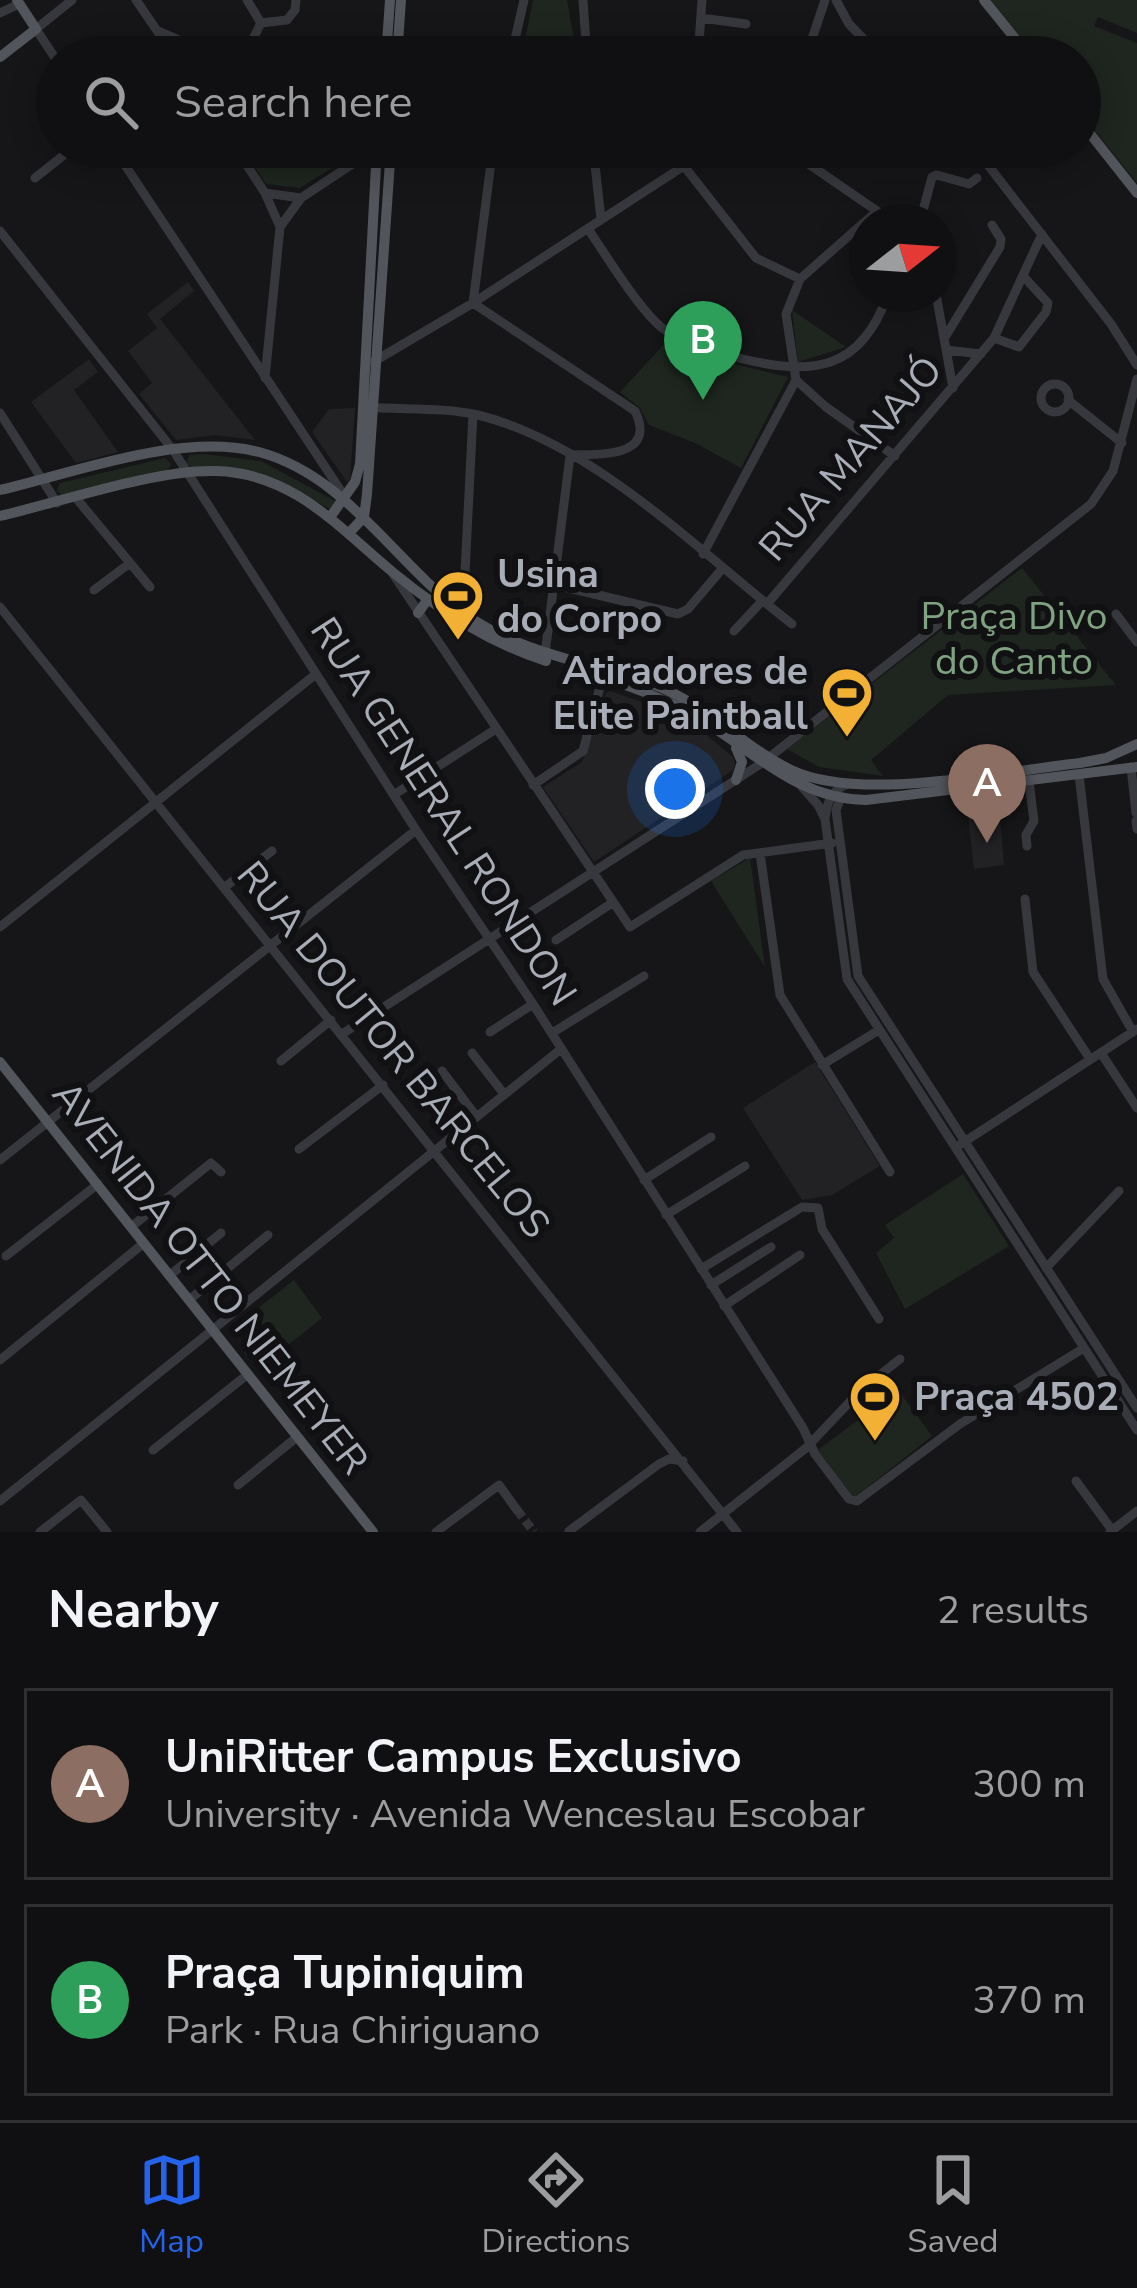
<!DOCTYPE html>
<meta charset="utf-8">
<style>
body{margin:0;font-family:"Nunito Sans",sans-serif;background:#1e1e20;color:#f1f3f6}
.compass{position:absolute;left:849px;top:204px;width:108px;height:108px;border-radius:50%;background:#101012;box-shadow:0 6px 30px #0003;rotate:73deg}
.you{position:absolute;left:675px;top:789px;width:42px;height:42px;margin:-30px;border:9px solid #fff;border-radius:50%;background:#1a73e8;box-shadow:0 0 0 18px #1a73e833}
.badge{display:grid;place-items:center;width:78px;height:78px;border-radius:50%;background:#2563eb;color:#fff;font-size:39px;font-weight:700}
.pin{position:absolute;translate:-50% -99px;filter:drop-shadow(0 3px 6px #0008)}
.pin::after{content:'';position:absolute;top:63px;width:42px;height:36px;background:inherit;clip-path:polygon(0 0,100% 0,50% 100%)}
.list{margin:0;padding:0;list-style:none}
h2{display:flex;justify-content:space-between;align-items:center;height:156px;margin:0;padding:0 48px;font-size:51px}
h2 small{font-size:39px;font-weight:400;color:#9c9d9f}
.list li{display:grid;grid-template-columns:78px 1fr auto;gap:36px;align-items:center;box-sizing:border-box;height:192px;margin:0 24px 24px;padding:0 24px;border:3px solid #303032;border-radius:0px}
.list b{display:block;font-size:45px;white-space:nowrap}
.list p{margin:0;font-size:39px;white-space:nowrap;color:#9c9d9f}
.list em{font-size:39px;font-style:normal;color:#9c9d9f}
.icon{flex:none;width:66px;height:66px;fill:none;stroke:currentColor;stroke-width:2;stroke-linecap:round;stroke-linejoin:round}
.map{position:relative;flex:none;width:1137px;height:1532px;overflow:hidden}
.search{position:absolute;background:#101012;box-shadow:0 6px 30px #0003;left:36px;right:36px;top:36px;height:132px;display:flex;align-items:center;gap:30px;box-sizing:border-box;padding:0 42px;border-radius:66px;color:#9c9d9f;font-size:45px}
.sheet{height:588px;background:#101012}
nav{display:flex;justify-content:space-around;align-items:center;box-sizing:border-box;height:168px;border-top:3px solid #303032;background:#101012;font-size:33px;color:#9c9d9f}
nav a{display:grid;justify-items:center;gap:6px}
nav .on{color:#2563eb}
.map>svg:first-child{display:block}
</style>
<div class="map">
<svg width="1137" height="1532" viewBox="0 0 1137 1532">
<rect width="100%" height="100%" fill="#161618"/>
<path fill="#222225" d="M188,282L194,291L160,319L255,440L215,435L176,440L139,394L152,383L128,351L157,328L147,314Z
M89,359L98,372L74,390L118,452L76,463L31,402Z
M355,408L350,479L347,482L312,432L329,409Z
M610,691L660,708L697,727L733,757L735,764L733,770L594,862L543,787L582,762L606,693Z
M998,793L1004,865L974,869L966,797Z
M815,1062L880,1166L832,1195L802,1200L743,1108Z"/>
<path fill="#1e261f" d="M533,0H567L574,40L555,53L523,51Z
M991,0H1137V33L1098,17L1094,26L1137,43V183L1080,112V57H1036Z
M242,147H365L300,188L266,184Z
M792,310L846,347L798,362Z
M667,341L685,352L788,377L741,468L695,443L649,425L640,408L620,392Z
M204,454L261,461L337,502L331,510L275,478L192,468L186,463L190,455Z
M165,458L171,464L167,472L63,496L57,491L60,483Z
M1022,568L1116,685L948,695L871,760L883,776L819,767L787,749Z
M750,858L765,967L711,881Z
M963,1174L1009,1246L905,1309L876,1253L894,1238L885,1225Z
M294,1280L322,1318L258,1369L243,1351L267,1331L252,1313Z
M898,1390L932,1436L854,1498L818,1450Z"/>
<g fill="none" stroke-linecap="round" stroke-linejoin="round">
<path stroke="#333438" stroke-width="9" stroke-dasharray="9 4.5" stroke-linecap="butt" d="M517,1510L534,1532"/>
<path stroke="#37383d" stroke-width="9" d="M136,0L175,57
M247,0L261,23
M836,0L849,24L881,57
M583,1L587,57
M0,13L19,4
M701,18L746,24
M261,23L287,20L295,10L296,0
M158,31L218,57
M244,57L261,23
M511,57L524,0
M698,57L702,0
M806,57L825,0
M57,61L36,29L72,0
M113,147L345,497
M235,147L265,193L280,227L265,378
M493,147L473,303L635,411C657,457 602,454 574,455
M593,147L601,219
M681,147L684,166L756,258L800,279
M784,147L877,211L887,222
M974,147L1111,324L1137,365
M35,178L74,147
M265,193L301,198
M877,211L800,279L786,314L796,380L826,407L895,456
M920,222L932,177L937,175L969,184L977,178
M280,227L301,198L378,147
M588,229C606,255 638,308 661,327C683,344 712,350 739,358C811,376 861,372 888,294
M0,231L173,450L416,830L533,1004L803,1428L815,1454L849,1499L857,1501L960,1424L1084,1348
M936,294L953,388
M994,338L1019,347L1046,312L1048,303L1023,276
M944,339L1000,247L1001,239L992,225
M946,350L981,354
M373,362L473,303L713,147
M1041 398a14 14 0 1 1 28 0a14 14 0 1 1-28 0Z
M1068,400L1122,443
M366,407C402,410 443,407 478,415C595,444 699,552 792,624
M0,413L57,503
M76,498L150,587
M703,554L796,380
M393,574L630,927L743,855L832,843
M556,585L678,614L688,609L722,569
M94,590L130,563
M767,604L994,338L1042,234
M0,607L737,1532
M463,612L473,414
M1116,614L1137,642
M734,631L762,601
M545,654L570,456
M1131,767L1136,813
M1079,775L1103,979L1133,1032
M849,784C831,789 827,802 825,819L847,979L1137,1430
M533,785L583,751L603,676
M802,787L818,805L825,819
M395,794L496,729
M840,800L836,810L858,976L1137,1408
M1136,821L1137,829
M1027,846L1026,835L1034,821L1029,781
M760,853L780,995L890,1172
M225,887L272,851
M1025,899L1033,972L1090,1059
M0,927L316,674
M556,940L612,903
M490,1032L533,1004
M552,1033L644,976
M342,1034L762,763L1091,504L1113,471L1137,379
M472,1053L504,1094
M1101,1053L1137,1108
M281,1061L331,1020
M822,1065L879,1030
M442,1071L476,1116
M961,1144L1137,1029
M299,1149L383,1085
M0,1160L416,830
M644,1180L711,1137
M666,1215L745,1166
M131,1227L211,1163L221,1172
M6,1256L98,1184
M1046,1268L1119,1191
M701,1269L802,1207L818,1208L822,1229L879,1319
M169,1276L221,1233
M711,1285L771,1247
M189,1300L268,1235
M724,1306L800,1255
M0,1360L144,1243
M153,1450L248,1374
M1076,1481L1112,1530
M238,1485L297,1437
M0,1501L561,1049
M569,1531L659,1464L669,1459L683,1461
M40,1532L81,1500L107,1532
M436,1532L499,1485L517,1510
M700,1532L806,1448L861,1390L900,1359
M1110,1532L1137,1511"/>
<path stroke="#53555c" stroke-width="10" d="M984,0L1030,57
M0,57L36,29L17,0
M386,57L390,0
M397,57L401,0
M1080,121L1137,193
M0,490C77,472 181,432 259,452C348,476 394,563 465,614C521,654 588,662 652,684C705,703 742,746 791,770C861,803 1003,771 1080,763L1106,758L1137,744
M0,516C60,502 157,469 216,471C294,473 340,529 395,574C442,612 488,642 546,661
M331,516L355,482L360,464L377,147
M350,532L364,517L367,494L391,147
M418,613L428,599
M598,675C631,687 663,698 693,715C752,748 794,799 866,800L1137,767
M736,780L742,762L736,748
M0,1062L373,1532"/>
</g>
<defs>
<g id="stadium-pin" transform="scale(2.7)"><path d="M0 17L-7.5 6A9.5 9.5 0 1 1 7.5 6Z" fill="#f2b134" stroke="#111113"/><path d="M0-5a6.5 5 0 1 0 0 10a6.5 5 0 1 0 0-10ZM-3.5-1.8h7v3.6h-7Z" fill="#111"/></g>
</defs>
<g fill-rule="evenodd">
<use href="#stadium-pin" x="458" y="596"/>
<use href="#stadium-pin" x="847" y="693"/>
<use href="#stadium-pin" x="875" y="1397"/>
</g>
<g text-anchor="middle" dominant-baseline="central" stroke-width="12" stroke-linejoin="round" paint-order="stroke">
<g font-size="39" fill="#a8adb8" stroke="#111113">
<text transform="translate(851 459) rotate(-49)">RUA MANAJÓ</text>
<text transform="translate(443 812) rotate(57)">RUA GENERAL RONDON</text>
<text transform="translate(393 1050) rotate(51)">RUA DOUTOR BARCELOS</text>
<text transform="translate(210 1278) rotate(52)">AVENIDA OTTO NIEMEYER</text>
</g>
<g font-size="39" font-weight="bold" fill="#a8adb8" stroke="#111113" text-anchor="start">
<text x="497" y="574">Usina<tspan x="497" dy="45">do Corpo</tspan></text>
<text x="808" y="671" text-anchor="end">Atiradores de<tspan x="808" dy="45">Elite Paintball</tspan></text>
<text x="914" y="1397">Praça 4502</text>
</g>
<g font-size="39" fill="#7fa381" stroke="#111113">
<text x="1014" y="616">Praça Divo<tspan x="1014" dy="45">do Canto</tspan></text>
</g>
</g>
</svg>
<svg class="compass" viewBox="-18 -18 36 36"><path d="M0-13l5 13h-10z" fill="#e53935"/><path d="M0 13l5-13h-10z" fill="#9c9d9f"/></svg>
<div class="you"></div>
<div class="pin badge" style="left:987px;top:843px;background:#8d6e63">A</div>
<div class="pin badge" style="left:703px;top:400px;background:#2e9e5b">B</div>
<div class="search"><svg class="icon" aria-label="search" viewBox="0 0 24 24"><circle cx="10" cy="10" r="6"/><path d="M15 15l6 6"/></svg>Search here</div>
</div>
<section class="sheet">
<h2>Nearby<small>2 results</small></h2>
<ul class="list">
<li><span class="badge" style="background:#8d6e63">A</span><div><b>UniRitter Campus Exclusivo</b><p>University · Avenida Wenceslau Escobar</p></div><em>300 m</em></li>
<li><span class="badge" style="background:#2e9e5b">B</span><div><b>Praça Tupiniquim</b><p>Park · Rua Chiriguano</p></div><em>370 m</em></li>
</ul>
</section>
<nav>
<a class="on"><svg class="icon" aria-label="map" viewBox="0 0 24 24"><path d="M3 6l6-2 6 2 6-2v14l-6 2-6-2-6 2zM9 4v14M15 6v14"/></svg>Map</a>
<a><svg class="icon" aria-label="directions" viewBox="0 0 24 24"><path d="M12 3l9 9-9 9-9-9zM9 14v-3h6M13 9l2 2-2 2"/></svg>Directions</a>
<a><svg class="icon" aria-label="saved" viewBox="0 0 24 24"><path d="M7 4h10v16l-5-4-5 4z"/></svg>Saved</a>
</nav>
